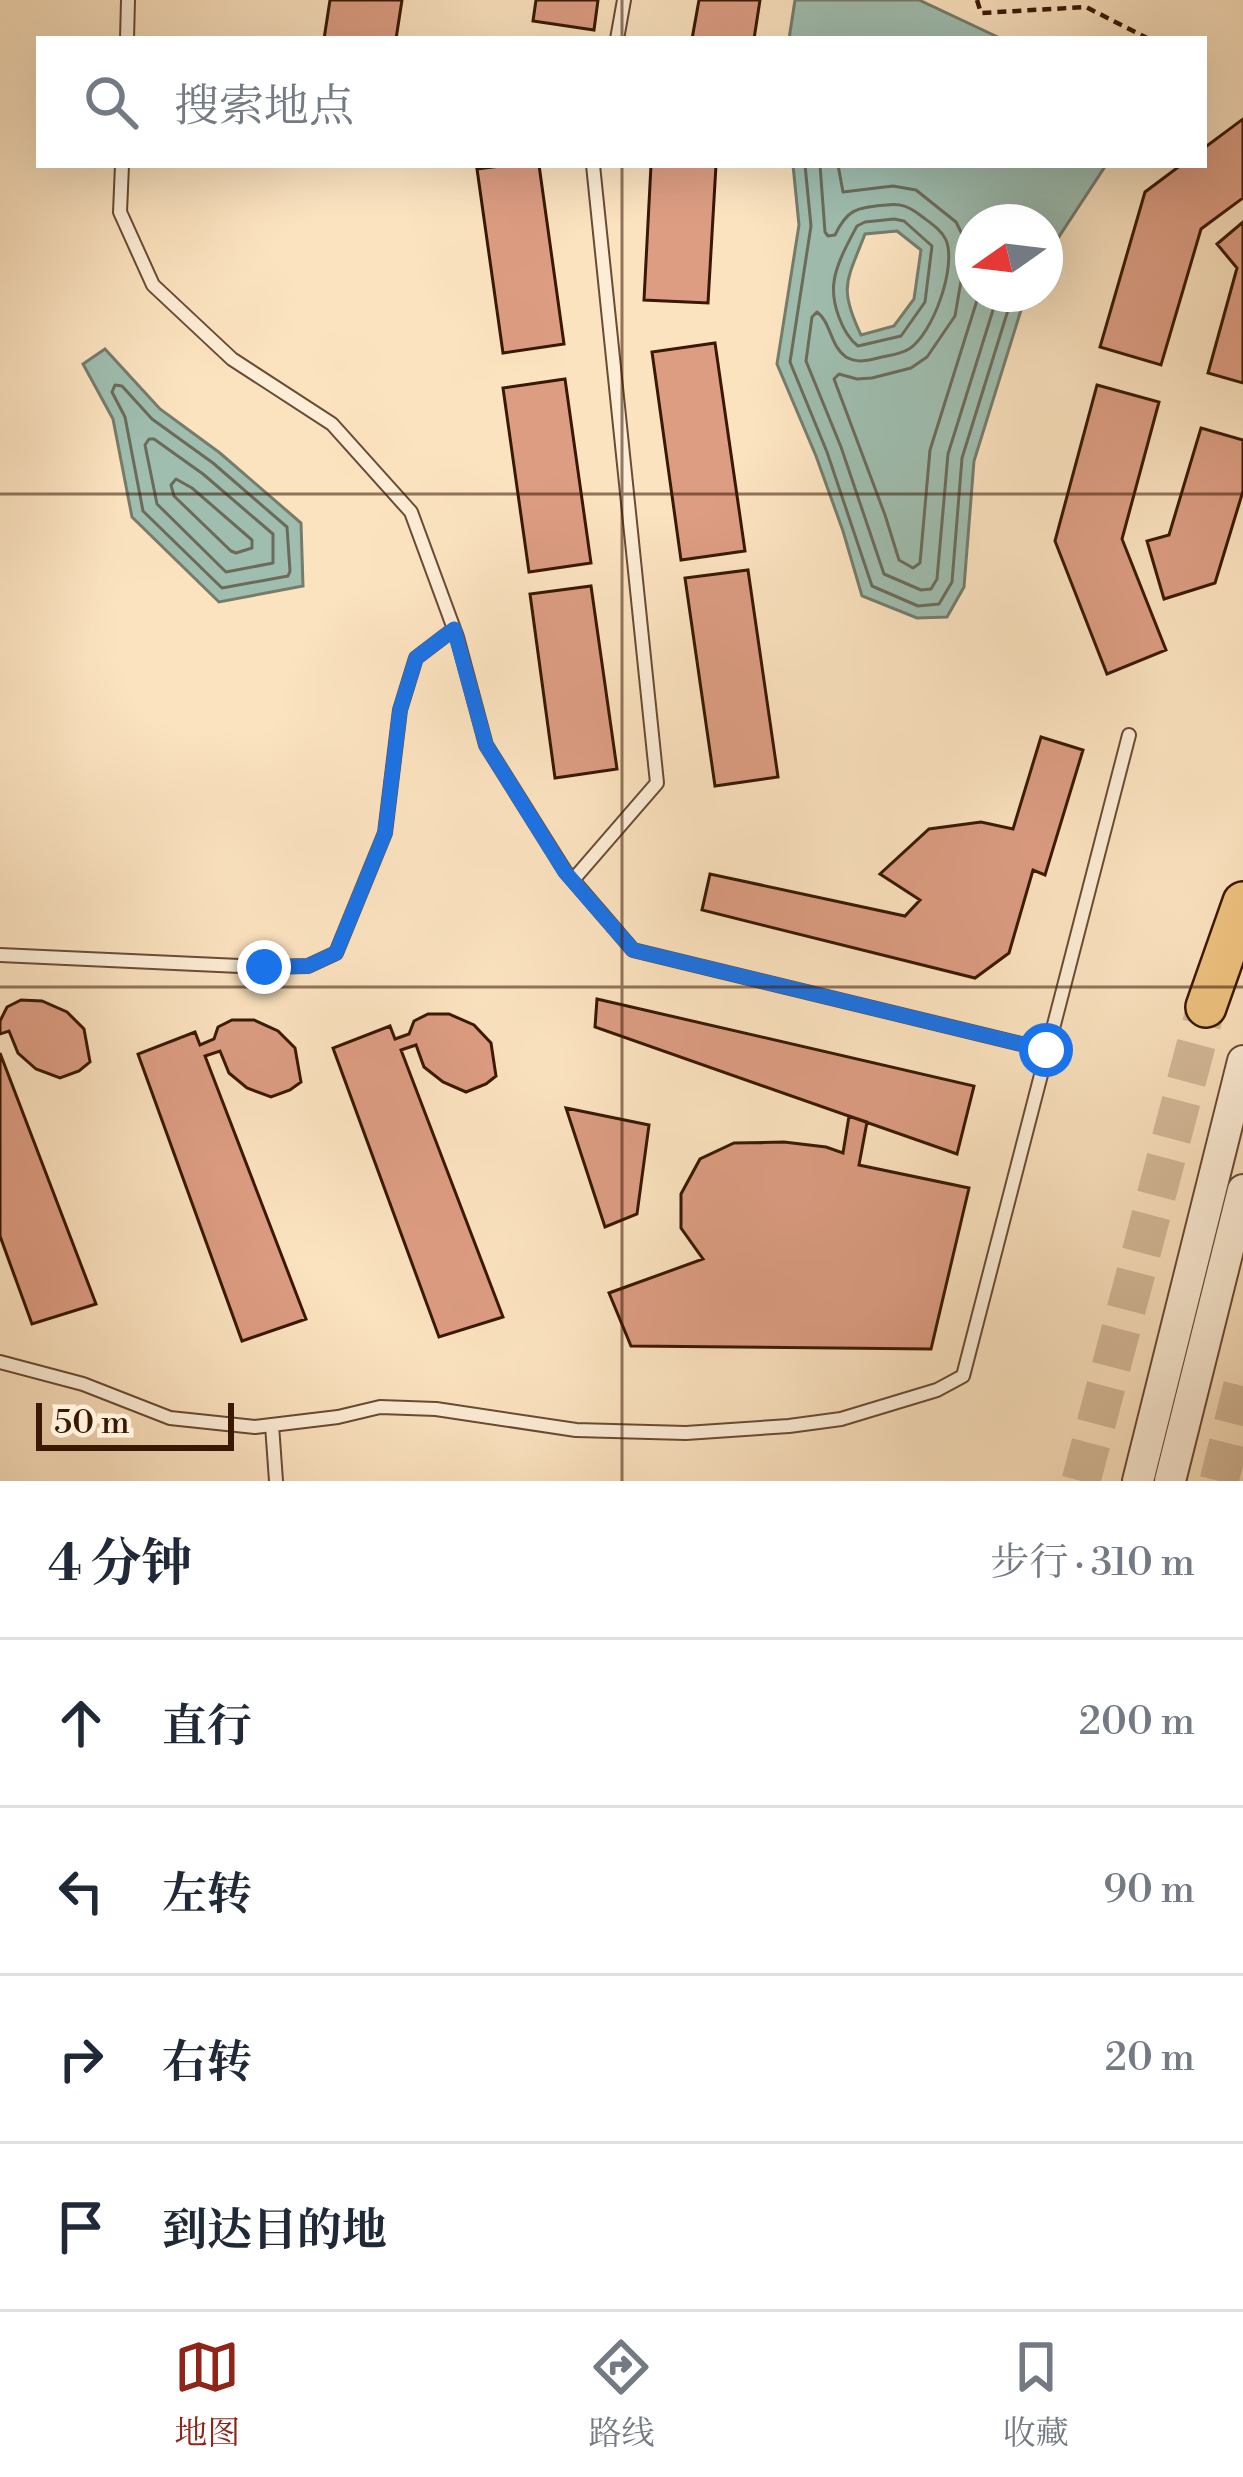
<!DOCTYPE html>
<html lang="zh">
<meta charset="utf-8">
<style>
body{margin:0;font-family:"Libre Bodoni","Noto Serif SC",serif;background:#f2f2f3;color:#1f2937}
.compass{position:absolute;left:955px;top:204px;width:108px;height:108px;border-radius:50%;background:#fff;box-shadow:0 12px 48px #0002;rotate:256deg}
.scale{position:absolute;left:36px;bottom:30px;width:198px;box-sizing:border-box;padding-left:12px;border:6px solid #391804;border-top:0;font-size:33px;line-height:42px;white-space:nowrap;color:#391804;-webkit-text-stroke:9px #fdedd6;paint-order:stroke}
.stop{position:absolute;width:36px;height:36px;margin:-27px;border:9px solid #1a73e8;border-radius:50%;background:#fff}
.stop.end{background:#1a73e8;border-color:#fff;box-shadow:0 3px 12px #0008}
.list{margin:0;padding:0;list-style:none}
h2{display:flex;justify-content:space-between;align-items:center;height:156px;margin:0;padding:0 48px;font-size:51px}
h2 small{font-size:39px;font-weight:400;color:#747a83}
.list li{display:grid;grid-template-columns:78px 1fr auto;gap:36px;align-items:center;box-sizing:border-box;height:168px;padding:0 48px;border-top:3px solid #e0e1e3}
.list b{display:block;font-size:45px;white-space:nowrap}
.list em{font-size:39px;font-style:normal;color:#747a83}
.icon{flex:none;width:66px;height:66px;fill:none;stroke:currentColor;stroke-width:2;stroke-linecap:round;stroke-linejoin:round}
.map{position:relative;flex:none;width:1243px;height:1481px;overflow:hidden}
.search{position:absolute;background:#fff;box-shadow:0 12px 48px #0002;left:36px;right:36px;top:36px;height:132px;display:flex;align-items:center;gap:30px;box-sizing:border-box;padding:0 42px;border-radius:0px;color:#747a83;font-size:45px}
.sheet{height:828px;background:#fff}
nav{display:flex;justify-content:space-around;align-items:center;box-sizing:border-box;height:168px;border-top:3px solid #e0e1e3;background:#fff;font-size:33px;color:#747a83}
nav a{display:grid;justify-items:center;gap:6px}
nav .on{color:#8f2418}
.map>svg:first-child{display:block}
</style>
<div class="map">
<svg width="1243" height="1481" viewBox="0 0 1243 1481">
<rect width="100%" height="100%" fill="#fce3c0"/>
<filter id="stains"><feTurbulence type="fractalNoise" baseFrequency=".00167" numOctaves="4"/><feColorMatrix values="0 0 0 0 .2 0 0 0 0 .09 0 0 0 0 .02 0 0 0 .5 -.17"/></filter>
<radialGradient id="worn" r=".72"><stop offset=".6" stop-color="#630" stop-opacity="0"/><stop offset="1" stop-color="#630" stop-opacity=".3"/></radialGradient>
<path fill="#9fbeb0" stroke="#767c6b" stroke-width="3" fill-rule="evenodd" d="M795,0H919L1002,39H789Z
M793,165H1106L1045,258V222H973V294H1026L974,461L964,587L947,617L917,618L862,596L843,531L816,456L777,364L799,225ZM897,231L921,250L914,299L894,326L861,335C838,287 847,281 865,234Z
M105,349L160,409L220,453L301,523L303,586L219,602L132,517L113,419L83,364Z"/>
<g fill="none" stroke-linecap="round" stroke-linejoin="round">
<path stroke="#6c6b5a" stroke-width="3" d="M805,165L811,226L790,362L827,452L872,586L918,606L939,604L952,582L962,458L1013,294
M820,165L825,232L828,236L835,235C848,208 857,208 886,205C900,203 908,206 920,215C929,222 941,229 946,240C957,266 933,334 909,349C901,354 891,355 882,357C870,360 858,364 846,357C830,346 831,322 817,312L812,317L806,361L841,447L884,574L921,590L931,589L937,579L948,454L998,294
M838,165L843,192L893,186L916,190L956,222L964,238L966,252L955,316L927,357L911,368L872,378L857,379L839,374L834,379L885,515L899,560L913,568L920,563L930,450L979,294
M894,219L904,221L932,246L925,302L901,336L858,346C842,334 831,302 834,282C836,264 849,241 857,226L865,222Z
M115,385L122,386L152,419L213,463L287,527L290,571L288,576L222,588L143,511L125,417L112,392Z
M149,439H154L203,474L273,534V563L226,572L157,504L145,445Z
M176,479L192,488L252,540V548L236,553L231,551L174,496L171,485Z"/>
</g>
<path fill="#dd9d83" stroke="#391804" stroke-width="3" d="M330,0H402L396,39H324Z
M536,0H598L594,30L533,21Z
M699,0H760L754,39H692Z
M1243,119V198L1201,229L1161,365L1100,347L1145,192L1181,165H1204V148Z
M508,165H539L564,344L503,353L477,169Z
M651,165H716L708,303L644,300Z
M1243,222V383L1208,373L1237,268L1217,244Z
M715,343L745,551L681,560L652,352Z
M565,379L591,563L529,572L503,388Z
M1097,385L1159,402L1122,539L1166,650L1107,674L1055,541Z
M1201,428L1243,440V491L1215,583L1164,599L1147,541L1169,535Z
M748,570L778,777L715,786L685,578Z
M591,586L617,769L555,778L530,594Z
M1041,737L1083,750L1045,875L1033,870L1009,953L975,978L702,910L710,874L905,916L920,900L880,874L929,829L981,822L1013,829Z
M597,999L974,1086L957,1154L595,1027Z
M21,1000L42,1001L67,1012L84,1029L90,1062L79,1071L60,1078L36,1069L18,1053L9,1031L0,1034V1021L7,1007Z
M428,1014H449L474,1025L491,1043L496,1076L486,1084L466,1092L443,1082L424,1067L416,1045L401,1050L503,1317L439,1337L333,1048L390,1026L395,1039L409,1034L414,1021Z
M232,1020H254L278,1031L295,1048L301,1082L290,1090L271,1097L247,1088L229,1073L220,1051L205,1056L306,1319L242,1341L138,1054L195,1032L200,1045L214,1039L218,1027Z
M0,1053L96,1304L32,1324L0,1236Z
M566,1108L649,1125L637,1214L605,1227Z
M849,1116L867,1122L859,1165L969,1188L931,1349L631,1346L609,1293L703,1259L681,1228V1194L700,1159L734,1143L784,1142L826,1147L843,1153Z"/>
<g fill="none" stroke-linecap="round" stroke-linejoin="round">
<path stroke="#d5ba9a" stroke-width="39" stroke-dasharray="39 20" stroke-linecap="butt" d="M1081,1481L1206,1007
M1219,1481L1243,1385"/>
<g stroke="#6a4b33" stroke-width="16">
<path id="service" d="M127,39L128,0
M617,39L624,0
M122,165L120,212L153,285L232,359L332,424L411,512L457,637L486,745L565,871L633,950L1046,1050
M573,880L657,783L593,165
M0,955L264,967L308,966L336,953L385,833L400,710L416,658L454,629
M0,1362L83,1384L170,1418L255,1427L338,1417L380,1407L436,1409L576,1430L686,1433L789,1426L841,1419L937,1390L963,1376L1129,735
M272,1425L276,1481"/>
</g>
<g stroke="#6a4b33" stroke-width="34">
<path id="tertiary" d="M1138,1481L1243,1061
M1170,1481L1243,1190"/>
</g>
<g stroke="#391804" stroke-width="44">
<path id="primary" d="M1206,1007L1243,902"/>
</g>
<path stroke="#391804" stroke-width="4.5" stroke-dasharray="9 6" stroke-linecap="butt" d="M977,0L981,13L1086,7L1149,39"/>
<use href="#service" stroke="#fdedd6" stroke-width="12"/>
<use href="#tertiary" stroke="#fdedd6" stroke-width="30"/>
<use href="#primary" stroke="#eec280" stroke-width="39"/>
</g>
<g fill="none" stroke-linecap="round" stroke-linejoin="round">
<path stroke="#1a73e8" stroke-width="15" d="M264,967L308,966L336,953L385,833L400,710L416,658L454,629L486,745L565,872L633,950L1046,1050"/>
</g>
<path fill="none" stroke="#391804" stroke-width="3" stroke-opacity="0.55" d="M622,0V39M622,165V1481M0,494H1243M0,987H1243"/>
<rect width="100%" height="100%" filter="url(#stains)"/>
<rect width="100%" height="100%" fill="url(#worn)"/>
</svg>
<svg class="compass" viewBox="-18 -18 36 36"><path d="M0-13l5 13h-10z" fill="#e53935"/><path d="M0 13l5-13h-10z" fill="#747a83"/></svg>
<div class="scale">50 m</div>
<div class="stop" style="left:1046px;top:1050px"></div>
<div class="stop end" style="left:264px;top:967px"></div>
<div class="search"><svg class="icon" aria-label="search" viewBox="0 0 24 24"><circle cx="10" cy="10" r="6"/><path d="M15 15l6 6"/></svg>搜索地点</div>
</div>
<section class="sheet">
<h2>4 分钟<small>步行 · 310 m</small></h2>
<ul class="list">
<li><svg class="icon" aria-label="ahead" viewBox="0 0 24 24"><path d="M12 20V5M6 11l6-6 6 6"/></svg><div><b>直行</b></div><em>200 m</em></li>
<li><svg class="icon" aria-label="left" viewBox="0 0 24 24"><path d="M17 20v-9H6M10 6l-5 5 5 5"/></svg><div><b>左转</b></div><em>90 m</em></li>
<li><svg class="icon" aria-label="right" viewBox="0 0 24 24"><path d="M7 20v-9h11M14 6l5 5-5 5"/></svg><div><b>右转</b></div><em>20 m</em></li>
<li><svg class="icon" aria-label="arrive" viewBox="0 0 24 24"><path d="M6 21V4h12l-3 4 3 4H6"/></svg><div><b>到达目的地</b></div></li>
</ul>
</section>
<nav>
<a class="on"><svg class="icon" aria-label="map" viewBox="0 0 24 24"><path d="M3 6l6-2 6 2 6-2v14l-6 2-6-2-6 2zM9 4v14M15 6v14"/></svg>地图</a>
<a><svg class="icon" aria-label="directions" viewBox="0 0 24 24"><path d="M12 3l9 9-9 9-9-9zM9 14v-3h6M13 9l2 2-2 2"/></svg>路线</a>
<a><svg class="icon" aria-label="saved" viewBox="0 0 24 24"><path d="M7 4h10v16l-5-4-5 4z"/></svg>收藏</a>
</nav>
